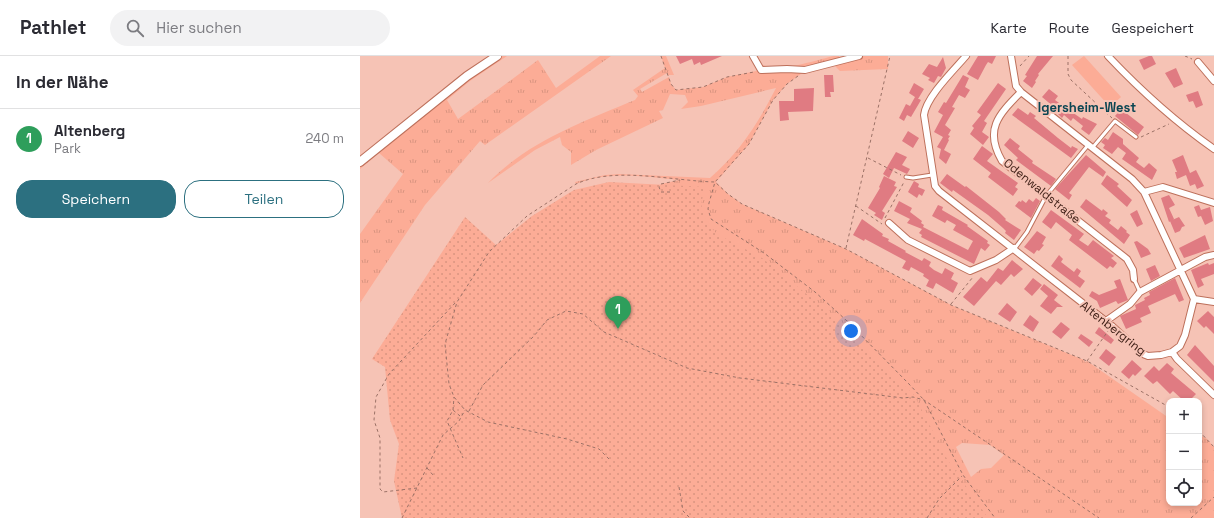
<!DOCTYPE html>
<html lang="de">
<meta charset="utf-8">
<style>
body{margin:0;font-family:"Space Grotesk",sans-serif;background:#f2f2f3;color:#2b2b33}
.controls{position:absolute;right:12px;bottom:12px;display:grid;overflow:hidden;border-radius:8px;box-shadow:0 2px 6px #0003}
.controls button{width:36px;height:36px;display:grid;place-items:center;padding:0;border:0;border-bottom:1px solid #e1e1e2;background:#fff;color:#2b2b33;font:20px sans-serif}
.you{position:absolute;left:491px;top:275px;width:14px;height:14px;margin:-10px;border:3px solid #fff;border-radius:50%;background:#1a73e8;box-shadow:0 0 0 6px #1a73e833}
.badge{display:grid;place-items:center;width:26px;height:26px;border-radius:50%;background:#2c7080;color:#fff;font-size:13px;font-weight:700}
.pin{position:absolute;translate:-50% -33px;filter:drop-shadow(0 1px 2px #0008)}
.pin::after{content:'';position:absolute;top:21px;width:14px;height:12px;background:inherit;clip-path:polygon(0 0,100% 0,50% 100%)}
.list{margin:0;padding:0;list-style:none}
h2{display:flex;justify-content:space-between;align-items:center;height:52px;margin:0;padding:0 16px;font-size:17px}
h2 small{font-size:13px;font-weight:400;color:#7c7c81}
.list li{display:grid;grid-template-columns:26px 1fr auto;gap:12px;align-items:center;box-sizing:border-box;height:60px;padding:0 16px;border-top:1px solid #e1e1e2}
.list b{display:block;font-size:15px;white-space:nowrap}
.list p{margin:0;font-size:13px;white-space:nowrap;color:#7c7c81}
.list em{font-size:13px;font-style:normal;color:#7c7c81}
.actions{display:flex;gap:8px;padding:12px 16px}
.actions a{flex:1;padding:9px 0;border:1px solid #2c7080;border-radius:16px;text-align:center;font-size:14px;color:#2c7080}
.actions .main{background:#2c7080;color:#fff}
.icon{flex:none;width:22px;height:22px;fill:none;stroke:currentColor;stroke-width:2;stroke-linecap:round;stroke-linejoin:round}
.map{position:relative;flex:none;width:854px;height:462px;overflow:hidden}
header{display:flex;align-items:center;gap:24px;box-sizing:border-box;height:56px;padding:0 20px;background:#fff;border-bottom:1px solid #e1e1e2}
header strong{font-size:19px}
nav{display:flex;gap:22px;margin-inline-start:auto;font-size:14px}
.search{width:280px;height:36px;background:#f2f2f3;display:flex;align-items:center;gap:10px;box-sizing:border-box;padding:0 14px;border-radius:22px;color:#7c7c81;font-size:15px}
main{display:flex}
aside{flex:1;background:#fff}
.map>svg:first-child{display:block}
</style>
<header>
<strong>Pathlet</strong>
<div class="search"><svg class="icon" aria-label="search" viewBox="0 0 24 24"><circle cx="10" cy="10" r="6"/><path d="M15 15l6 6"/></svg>Hier suchen</div>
<nav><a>Karte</a><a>Route</a><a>Gespeichert</a></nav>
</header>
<main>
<aside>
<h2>In der Nähe<small></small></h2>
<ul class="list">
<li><span class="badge" style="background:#2e9e5b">1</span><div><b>Altenberg</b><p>Park</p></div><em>240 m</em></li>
</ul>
<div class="actions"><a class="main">Speichern</a><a>Teilen</a></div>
</aside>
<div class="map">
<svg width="854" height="462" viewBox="0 0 854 462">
<defs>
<pattern id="grass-tufts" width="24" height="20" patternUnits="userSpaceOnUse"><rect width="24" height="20" fill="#fcac96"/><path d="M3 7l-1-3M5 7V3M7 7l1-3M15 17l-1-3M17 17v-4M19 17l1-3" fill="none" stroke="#d99480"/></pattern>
<pattern id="park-dots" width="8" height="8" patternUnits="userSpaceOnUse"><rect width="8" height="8" fill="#fcac96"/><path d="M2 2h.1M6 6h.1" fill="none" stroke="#d99480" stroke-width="1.8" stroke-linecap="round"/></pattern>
</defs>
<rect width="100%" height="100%" fill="#f6c3b5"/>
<path fill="url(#grass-tufts)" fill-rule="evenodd" d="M137,0H147L110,25L87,44L98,63L178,4L196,32L240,0H251L125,89L120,85L65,149L0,247V178L43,118L19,97L0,113V106Z
M301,0H306L314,19H308L307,17L280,33L282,36L309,21L311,28L316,34L343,31L367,21L401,14L399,7C415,19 455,4 474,0H479L480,5L499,0H528V13L480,15L473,8L445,15L427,28L413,44L389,88L356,126L368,138L382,148L486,193L591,249L724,304L725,306L727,305L809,362V447H839V379L846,382L854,391V462H388L299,131L301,128L319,124C286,121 248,114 216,128L215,126L245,119L259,118L350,122C379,97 399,66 416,32L341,50L321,53L328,46L325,39L310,38L303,54L299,55L303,62L236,94L211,109V96L202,89L200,81L175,94L128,127C167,86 224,65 275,44L278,40L273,34L305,12ZM602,387L630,389L644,399L631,412L621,413L611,421L596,391Z"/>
<path fill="url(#park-dots)" d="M249,126L345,131L341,148L346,166L357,178L402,202L454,244L554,339L587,403L628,462H42L34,425L39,388L30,364L25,311L12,303L105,161L136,189L172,160L214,134Z"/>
<path fill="#fcac96" d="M724,0L761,41L750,51L712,9Z"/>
<path fill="#e07b82" d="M316,0H362L341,9L340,6L334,9L332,3L320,8Z
M618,0H636L632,8L628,6L626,9L618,24L607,18Z
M677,0H693L678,18L679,19L675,25L676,26L672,32L663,25L667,20L665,19Z
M789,0H792L796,8L784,14L779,4Z
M583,1L586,12L581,21L578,20L574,27L568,24L570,22L562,18L569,8L577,11Z
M816,12L823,28L814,32L805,17Z
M464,19H473L474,36H470L471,41H465Z
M603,19L609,22L605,31L610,34L605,42L599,39L592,51L595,52L585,69L591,74L588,79L590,80L588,83L589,84L584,94L591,98L586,108L579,102L581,93L577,91L583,81L574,76L583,59L578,56L584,46L586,47Z
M554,27L564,33L558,43L549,37Z
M638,27L646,33L624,65L627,67L622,76L629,81L623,89L610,78L614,72L612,70L621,59L617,56Z
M454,32L453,55L428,56L429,64L420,65L419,45H434V33Z
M689,33L698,40L695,44L706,52L722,63L723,61L737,68L729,79L721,73L723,70L713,62L711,65L704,59L702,62L698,58L700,56L682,41Z
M838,35L843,49L836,52L833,45L829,46L826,39Z
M555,41L561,44L551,61L547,59L544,65L539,62L546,48L550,50Z
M658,52L668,59L670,56L676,60L674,62L698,82L711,92L712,90L718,93L711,102L652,59Z
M761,53L784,71L778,79L755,60Z
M548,75L559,82L553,92L542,85Z
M753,76L763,83V88L779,102L776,106L784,112L789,107L797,114L792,124L762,103L766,97L758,91L752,98L743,92L745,89L741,86L745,82L748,84Z
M650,82L660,90L658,93L673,105L672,107L696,123L691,130L656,104L658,102L644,89Z
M622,90L633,98L627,105L658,127L655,131L658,133L653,140L628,121L631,117L613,103Z
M536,96L547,101L542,109L550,113L547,118L534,112L529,122L523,118Z
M726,99L746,116L743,121L729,111L709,137L712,139L709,144L695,133Z
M823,99L830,117L836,114L844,130L837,133L835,128L830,130L826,119L817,123L815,116H817L812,104Z
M587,118L605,131L606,130L639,156L646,163L645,164L661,174L654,184L645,177L646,175L643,172L628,159L593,134L592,136L580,127Z
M747,119L759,128L757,130L772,144L767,151L741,128Z
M524,120L536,126L534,130L537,131L522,155L525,157L522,164L514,159L516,157L508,152L520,132L519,131Z
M554,125L559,128L558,131L565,134L562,140L559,138L557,142L548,136Z
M809,139L815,149L809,152L814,163L809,166L801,142Z
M676,142L680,145L671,162L655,150L659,145L661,146L662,144L666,147L669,143L673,146Z
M726,143L742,155L743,153L748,157L745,160L751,164L749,167L758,174L761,170L767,175L766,176L770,179L764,188L720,151Z
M539,145L552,152L550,156L562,165L561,167L564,169L563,171L608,194L613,185L593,174L596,169L587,164L585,167L572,160L578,149L583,151L582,154L608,169L607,170L628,185L627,187L630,189L625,195L621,192L614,208L561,181L562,179L559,177L562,173L547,167L550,163L534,155Z
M839,149L841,154L850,151L853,165L845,169L841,160L838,161L834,151Z
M691,154L724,178L719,184L728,190L733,184L754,200L751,202L757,207L753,212L750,210L747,213L709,184L712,179L696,166L691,173L682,166Z
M777,154L783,168L777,171L770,158Z
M819,161L825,170L822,171L820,175L815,177L810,165Z
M502,163L523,178L522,180L529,183L528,185L546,195L545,196L562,205L564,202L571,206L569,210L574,214L582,218L585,212L594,217L591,223L598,227L593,237L576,227L573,233L566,230L569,224L563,220L564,218L551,211L549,215L542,212L546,205L505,183L504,185L493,179Z
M677,175L686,181L682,188L684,189L679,195L677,194L674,198L664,191Z
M845,179L850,193L824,202L819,192Z
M777,185L788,193L791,198L781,202L774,186Z
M699,199L703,203L701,206L714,216L717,212L721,215L718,220L725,225L720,232L691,210Z
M652,204L663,213L654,221L651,218L641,229L636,225L614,250L603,241L621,221L627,226L638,212L643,215Z
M848,207L849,209L854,207V218L841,223L844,229L838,232L831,214Z
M795,209L800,220L791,225L786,213Z
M673,222L682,229L672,240L664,233Z
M815,222L824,244L819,246L815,238L788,250L791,257L780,262L782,266L766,273L760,260L776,253L775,249L785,244L784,242L790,239L789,236Z
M760,223L768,244L758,248L756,245L740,252L737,245L729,240L732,235L739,239L757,232L754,225Z
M684,228L698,239L694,244L703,251H697L691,258L680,250L688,240L680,233Z
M647,247L657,256L650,266L638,258Z
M848,255L854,261V278L846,270L844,272L837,265Z
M670,259L679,266L673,276L663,269Z
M701,266L710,273L701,283L692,276Z
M739,271L754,284L751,288L735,277Z
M721,278L733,286L729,291L718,282Z
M835,289L854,310V326L827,299Z
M746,293L756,301L749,310L739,302Z
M772,304L782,313L775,320L773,318L769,323L761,316Z
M807,307L814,313L811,317L836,338L829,345H824L813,335L810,338L797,325L793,328L784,320L794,310L799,315Z"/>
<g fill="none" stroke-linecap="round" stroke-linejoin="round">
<g stroke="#bd705b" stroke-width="5">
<path id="service" d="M733,91L755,65L776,81
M546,121L553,122L572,119
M655,192L667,176L686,140L729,88
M774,223L780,236"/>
</g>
<g stroke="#bd705b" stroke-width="8">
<path id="minor" d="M393,0L401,14L427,13L445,14L499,0
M606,0C594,14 566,41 564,59L575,130L579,135L752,270L783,298L788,300L801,299L812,296L820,290L825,279L834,243L784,136L772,123L661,36L656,30L651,0
M748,0C782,36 814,65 854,93
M838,6L854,25
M661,36C638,59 624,74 642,105L767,203L773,214L774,223
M784,136L803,131L854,147
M529,167L548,184L610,215L636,204L654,192
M834,243L854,246
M746,265L770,248L780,236L845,201L854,199
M812,296L817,303L854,339"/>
</g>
<g stroke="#bd705b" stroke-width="10">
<path id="tertiary" d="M0,106L107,20L137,0"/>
</g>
<path stroke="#9b7166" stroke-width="1" stroke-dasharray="3 3" stroke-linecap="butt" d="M301,0L311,28L316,34L343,31L367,21L394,16
M708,0V18L711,24L752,62
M825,0L832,3
M660,10L669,0
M438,20L427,28L413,44L389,88L355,126L349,147L348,153L351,163L404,197L455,236L486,264L549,328L564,344L603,419L635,462
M781,81L809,68
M508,102L541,119
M310,136H301L299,131L301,128L320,124
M496,150L522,168
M525,162L544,126
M486,192L530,0
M591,248L613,221
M727,305L748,275
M93,354L94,341
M109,355L123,329L174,280L187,264L206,255L223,258L244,276L327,312L380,322L543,342L553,341L564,344L739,462
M100,360L93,354L87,365L103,402
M839,375L854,391
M249,403L239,393L207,383L128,366L105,354L94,341L89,328L85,288L97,246L129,196L167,160L216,128C255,110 313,125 355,126L368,138L382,148L486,193L591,249L727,305L809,351
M67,412L73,419
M319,431L323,455L330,462
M57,432L23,436L20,433V382L14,364L16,341L29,318L96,246
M42,462L83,379L99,365L105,354
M567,462L579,443L602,420
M831,462L854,441"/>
<use href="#service" stroke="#fff" stroke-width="3"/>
<use href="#minor" stroke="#fff" stroke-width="6"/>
<use href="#tertiary" stroke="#fff" stroke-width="8"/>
</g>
<g text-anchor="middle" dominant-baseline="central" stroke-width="4" stroke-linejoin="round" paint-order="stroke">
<g font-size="12" fill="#3c1d14" stroke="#f6c3b5">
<text transform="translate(682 135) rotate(39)">Odenwaldstraße</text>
<text transform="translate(753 272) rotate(38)">Altenbergring</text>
</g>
<g font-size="13" font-weight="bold" fill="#0c4653" stroke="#f6c3b5">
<text x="727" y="51">Igersheim-West</text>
</g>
</g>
</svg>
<div class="controls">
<button>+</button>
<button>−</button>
<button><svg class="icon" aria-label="locate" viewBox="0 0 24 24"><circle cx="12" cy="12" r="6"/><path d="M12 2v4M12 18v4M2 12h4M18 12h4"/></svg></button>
</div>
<div class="you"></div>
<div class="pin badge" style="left:258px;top:273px;background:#2e9e5b">1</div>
</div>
</main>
